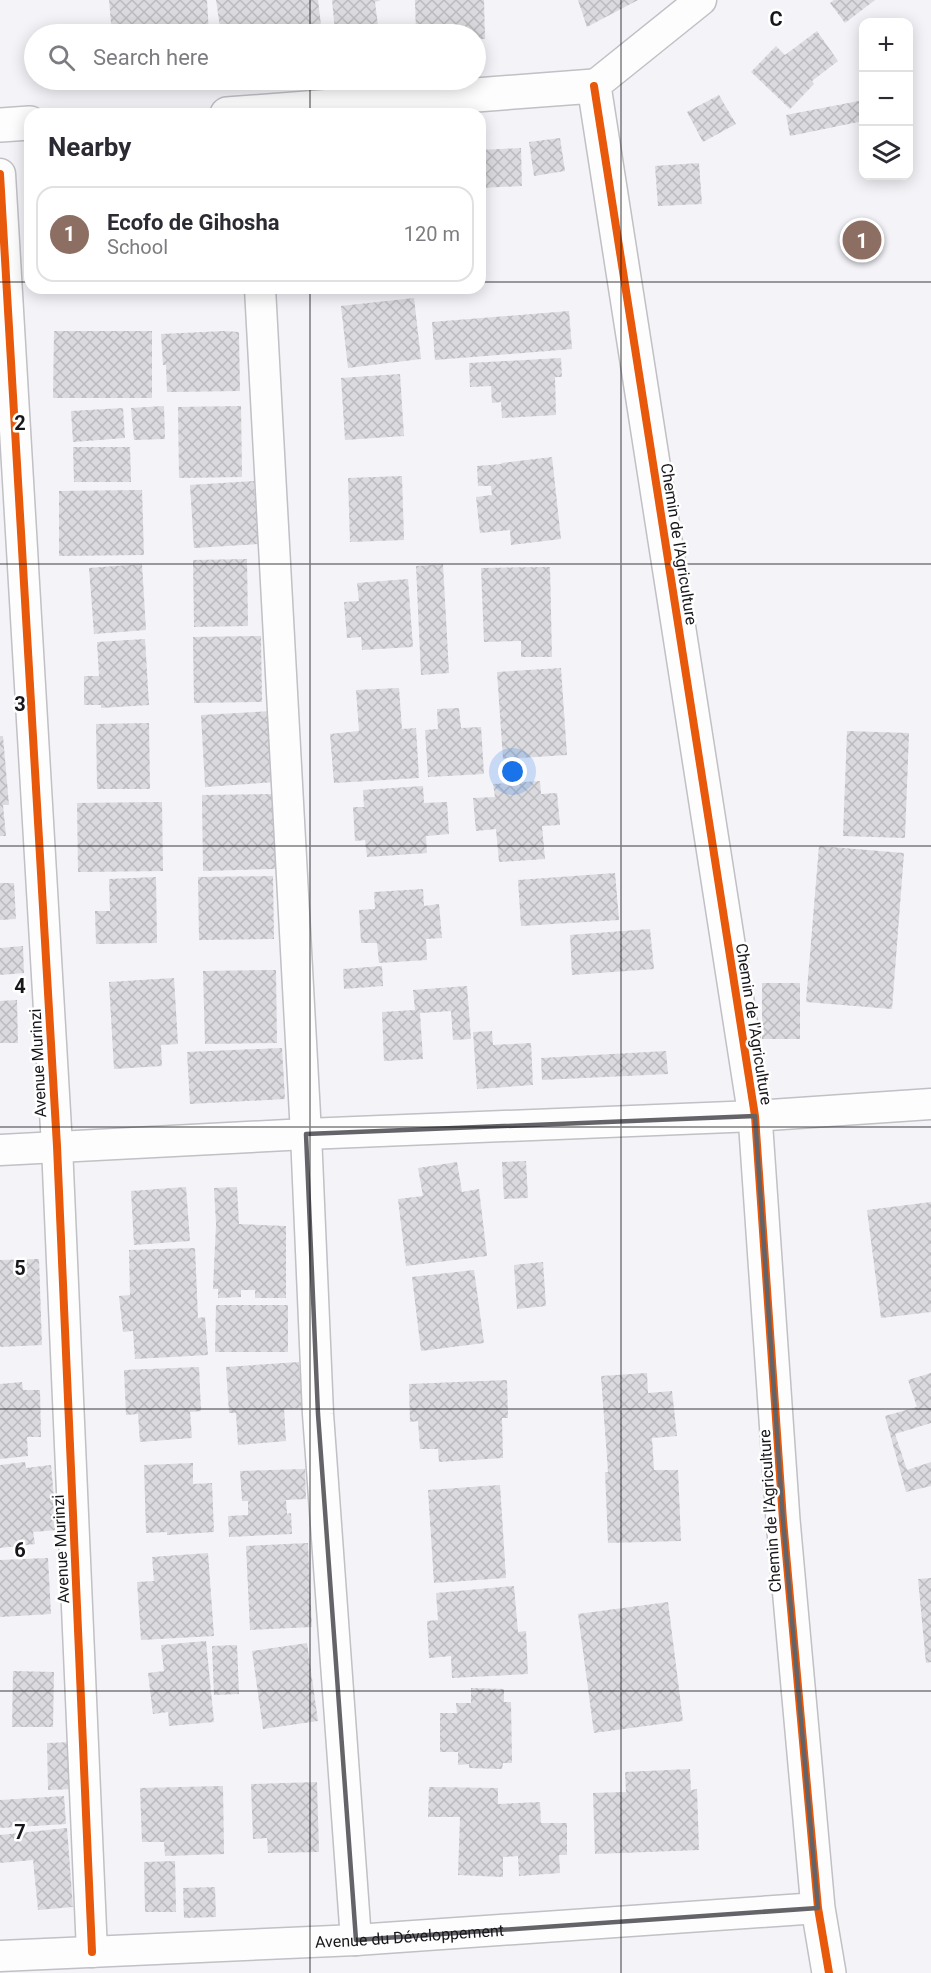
<!DOCTYPE html>
<meta charset="utf-8">
<style>
body{margin:0;font-family:Roboto,sans-serif;background:#f2f2f3;color:#2b2b33}
.controls{position:absolute;right:18px;top:18px;display:grid;overflow:hidden;border-radius:12px;box-shadow:0 3px 15px #0003}
.controls button{width:54px;height:54px;display:grid;place-items:center;padding:0;border:0;border-bottom:2px solid #e1e1e2;background:#fff;color:#2b2b33;font:30px sans-serif}
.you{position:absolute;left:513px;top:772px;width:21px;height:21px;margin:-15px;border:4px solid #fff;border-radius:50%;background:#1a73e8;box-shadow:0 0 0 9px #1a73e833}
.badge{display:grid;place-items:center;width:39px;height:39px;border-radius:50%;background:#646368;color:#fff;font-size:20px;font-weight:700}
.pin{position:absolute;translate:-50% -50%;border:3px solid #fff;box-shadow:0 2px 6px #0006}
.list{margin:0;padding:0;list-style:none}
h2{display:flex;justify-content:space-between;align-items:center;height:78px;margin:0;padding:0 24px;font-size:26px}
h2 small{font-size:20px;font-weight:400;color:#7c7c81}
.list li{display:grid;grid-template-columns:39px 1fr auto;gap:18px;align-items:center;box-sizing:border-box;height:96px;margin:0 12px 12px;padding:0 12px;border:2px solid #e1e1e2;border-radius:18px}
.list b{display:block;font-size:22px;white-space:nowrap}
.list p{margin:0;font-size:20px;white-space:nowrap;color:#7c7c81}
.list em{font-size:20px;font-style:normal;color:#7c7c81}
.icon{flex:none;width:33px;height:33px;fill:none;stroke:currentColor;stroke-width:2;stroke-linecap:round;stroke-linejoin:round}
.map{position:relative;flex:none;width:931px;height:1973px;overflow:hidden}
.search{position:absolute;background:#fff;box-shadow:0 3px 15px #0003;left:24px;top:24px;width:462px;height:66px;display:flex;align-items:center;gap:15px;box-sizing:border-box;padding:0 21px;border-radius:33px;color:#7c7c81;font-size:22px}
.panel{position:absolute;background:#fff;box-shadow:0 3px 15px #0003;left:24px;top:108px;width:462px;height:186px;border-radius:18px}
.map>svg:first-child{display:block}
</style>
<div class="map">
<svg width="931" height="1973" viewBox="0 0 931 1973">
<defs>
<pattern id="building-cross-hatch" width="8" height="8" patternUnits="userSpaceOnUse" patternTransform="scale(1.5)"><rect width="8" height="8" fill="#dbdbdf"/><path d="M0 0l8 8M0 8l8-8" fill="none" stroke="#bbbbbf"/></pattern>
</defs>
<rect width="100%" height="100%" fill="#f3f3f8"/>
<path fill="url(#building-cross-hatch)" d="M109,0H207L209,34H112Z
M216,0H318L321,25L221,34Z
M332,0H381L375,2L378,26L335,31Z
M415,0H484L485,39H476V34H416Z
M578,0H638L587,27Z
M834,0H875L845,23L830,3Z
M817,31L838,61L812,81L814,84L790,109L751,72L776,46L785,55Z
M719,95L736,124L703,142L687,112Z
M859,101L863,121L790,136L786,115Z
M560,138L565,171L534,176L529,142Z
M521,148L522,186L480,188V150Z
M699,163L702,204L658,206L655,166Z
M167,288H218V290L167,291Z
M414,298L421,359L348,368L341,306Z
M569,311L572,349L435,360L432,322Z
M54,331H152V398H53Z
M224,331L239,332L240,391L167,392L166,365H163L161,334Z
M561,358L562,377H555L556,415L502,418L501,402L492,403L491,386L470,387L469,363Z
M400,374L404,436L345,440L341,378Z
M164,406L165,439L134,440L131,408Z
M241,406L242,477L179,478L178,407Z
M123,408L125,438L73,442L71,411Z
M73,447H130L131,482H74Z
M552,457L561,539L511,545L510,530L480,533L476,497L492,495L491,486H478L477,466L502,464L501,463Z
M402,476L404,540L350,542L348,478Z
M254,481L258,544L194,548L190,485Z
M142,490L144,555L59,556V491Z
M247,559L248,626L194,627L193,560Z
M142,564L146,630L94,634L89,568Z
M443,564L449,673L421,675L416,566Z
M550,567L552,657H521V641L484,642L481,568Z
M408,579L413,647L362,650L361,637L347,638L344,602L359,601L357,583Z
M261,636L262,702L194,703L193,637Z
M145,639L149,705L101,708V705H84V676H99L97,642Z
M561,668L567,755L503,759L497,672Z
M399,688L402,729L416,728L419,778L334,783L330,734L359,731L356,690Z
M459,708L461,728L481,727L484,774L428,777L425,730L438,729L437,709Z
M272,711L276,782L205,787L201,715Z
M149,723L150,789H97L96,724Z
M847,731L909,733L905,838L843,836Z
M0,736H3L9,805H3L6,836H0Z
M540,781L541,794L557,793L560,825L542,826L545,859L499,862L496,829L476,831L473,798L495,797L493,784Z
M423,786L424,803L447,802L449,834L426,836L427,853L367,857L365,840L355,841L353,807H364L363,790Z
M275,794L276,869L203,871L202,795Z
M162,802L163,871L78,872L77,803Z
M819,846L904,853L892,1009L806,1002Z
M615,873L619,920L521,926L518,880Z
M273,876L274,939L199,940L198,877Z
M156,877L157,943L96,944L95,911H110L109,879Z
M0,883H14L16,919L0,920Z
M423,889L424,906L439,904L442,938L426,939L427,960L379,963L377,943H361L359,910L375,909L374,892Z
M650,929L654,969L572,975L570,935Z
M23,946L24,973L0,975V948Z
M382,966L383,986L344,989L343,969Z
M276,970L277,1043L205,1044L203,971Z
M174,978L178,1044L161,1045L162,1066L114,1069L109,982Z
M762,983H800V1039H762Z
M467,986L471,1039L453,1040L451,1011L420,1013L423,1059L384,1061L382,1012L415,1010L413,990Z
M17,1000L18,1043H0V1001Z
M492,1031L493,1045L531,1043L533,1085L477,1089L473,1032Z
M282,1048L285,1099L190,1104L187,1052Z
M666,1051L668,1074L542,1080L541,1058Z
M526,1161L528,1198L504,1199L502,1162Z
M457,1162L462,1192L479,1189L487,1256L406,1266L398,1199L423,1196L418,1168Z
M186,1187L190,1241L134,1245L131,1191Z
M237,1187L239,1224L286,1226V1298H255V1290H241V1297L218,1298V1289H213L216,1224L214,1188Z
M931,1202V1312L881,1318L867,1210Z
M195,1248L198,1318L205,1317L208,1355L135,1359L133,1331L123,1332L119,1296L130,1295L129,1250Z
M39,1259L42,1345L0,1347V1260Z
M543,1262L546,1306L517,1309L514,1265Z
M474,1270L484,1343L421,1351L412,1277Z
M216,1305H288V1352H215Z
M299,1362L303,1408L284,1409L286,1441L238,1445L236,1413H229L226,1367Z
M199,1367L201,1411L190,1412L192,1438L140,1442L138,1414L126,1415L124,1370Z
M647,1373L648,1393L672,1391L677,1436L652,1438L654,1470H678L681,1541L608,1543L605,1472H608L601,1376Z
M931,1373V1423L895,1434L907,1470L931,1462V1486L906,1492L885,1416L917,1407L908,1380Z
M507,1380L508,1418H502L503,1458L439,1462L438,1449H420L418,1421L410,1422L409,1384Z
M22,1382L23,1390H40L41,1437H27L28,1456L0,1459V1384Z
M25,1462L26,1468L51,1465L57,1530L33,1532L35,1544L0,1548V1465Z
M193,1463V1484L212,1483L214,1532L167,1535V1532L146,1533L144,1465Z
M305,1469L306,1499L286,1500L287,1514L291,1513L292,1534L229,1537L228,1516L248,1515V1501H242L240,1471Z
M500,1485L506,1578L434,1583L428,1490Z
M308,1543L312,1627L250,1630L246,1546Z
M208,1553L214,1636L141,1640L137,1582L154,1581L152,1557Z
M48,1558L51,1614L0,1617V1560Z
M931,1578V1662L926,1663L918,1579Z
M514,1586L518,1632L526,1631L528,1674L452,1678L451,1656L429,1658L427,1621L438,1620L436,1593Z
M668,1602L683,1721L594,1733L578,1614Z
M206,1641L214,1722L169,1726L168,1712L153,1714L148,1673L164,1671L161,1645Z
M307,1643L318,1721L263,1729L252,1651Z
M237,1645L239,1694L214,1695L212,1646Z
M13,1671L54,1672L53,1727H12Z
M471,1688L504,1689V1702H511L512,1763H503L502,1769L469,1768V1764L458,1765V1752H440V1713H457L456,1703H471Z
M73,1742L74,1789L48,1790L47,1743Z
M690,1769L691,1790L697,1789L699,1850L595,1854L593,1793L626,1792L625,1772Z
M317,1782L319,1852L268,1853L267,1838L253,1839L251,1784Z
M223,1786L224,1854L165,1856L164,1842H142L140,1788Z
M429,1787L498,1788V1804L540,1802L541,1823H567V1855H559L560,1873L519,1876L518,1856L503,1857V1877L458,1875L460,1817H428Z
M64,1796L66,1824L0,1828V1800Z
M67,1828L73,1907L38,1910L33,1860L0,1863V1835Z
M175,1861L176,1912H145L144,1862Z
M215,1887L216,1917L184,1918L183,1888Z"/>
<g fill="none" stroke-linecap="round" stroke-linejoin="round">
<g stroke="#c0c0c5" stroke-width="33">
<g id="street">
<path d="M594,86L701,0"/>
<path d="M0,174L57,1146L92,1952"/>
<path d="M260,288L306,1134L318,1414L356,1940"/>
<path d="M0,1150L306,1134L755,1116L931,1104"/>
<path id="s1" d="M0,1956L356,1940L818,1908"/>
</g>
</g>
<g stroke="#c0c0c5" stroke-width="36">
<path id="secondary" d="M227,114L594,86L755,1116L783,1520L818,1908L829,1973
M0,125L30,123"/>
</g>
<use href="#street" stroke="#fdfdfe" stroke-width="30"/>
<use href="#secondary" stroke="#fdfdfe" stroke-width="33"/>
<g stroke="#fff" stroke-width="11">
<path id="cycleway" d="M594,86L755,1116L783,1520L818,1908L829,1973
M0,174L57,1146L92,1952"/>
</g>
<use href="#cycleway" stroke="#e8590c" stroke-width="8"/>
</g>
<path fill="none" stroke="#646368" stroke-width="4.5" stroke-linejoin="round" d="M755,1116L783,1520L818,1908L356,1940L318,1414L306,1134Z"/>
<path fill="none" stroke="#17161a" stroke-width="1.5" stroke-opacity="0.55" d="M310,0V34M621,0V1973M310,80V114M0,282H30M480,282H931M310,288V1973M0,564H931M0,846H931M0,1127H931M0,1409H931M0,1691H931"/>
<g text-anchor="middle" dominant-baseline="central" stroke-width="5" stroke-linejoin="round" paint-order="stroke">
<g font-size="16" fill="#17161a" stroke="#fff">
<text transform="translate(679 544) rotate(81)">Chemin de l'Agriculture</text>
<text transform="translate(754 1024) rotate(81)">Chemin de l'Agriculture</text>
<text transform="translate(38 1063) rotate(-93)">Avenue Murinzi</text>
<text transform="translate(770 1511) rotate(-94)">Chemin de l'Agriculture</text>
<text transform="translate(61 1549) rotate(-93)">Avenue Murinzi</text>
<text stroke="none"><textPath href="#s1" startOffset="410">Avenue du Développement</textPath></text>
</g>
</g>
<g font-size="20" text-anchor="middle" font-weight="bold" fill="#17161a" stroke="#fff" stroke-width="5" stroke-linejoin="round" paint-order="stroke">
<text x="776" y="26">C</text>
<text x="20" y="430">2</text>
<text x="20" y="711">3</text>
<text x="20" y="993">4</text>
<text x="20" y="1275">5</text>
<text x="20" y="1557">6</text>
<text x="20" y="1839">7</text>
</g>
</svg>
<div class="controls">
<button>+</button>
<button>−</button>
<button><svg class="icon" aria-label="layers" viewBox="0 0 24 24"><path d="M12 4l9 5-9 5-9-5zM3 14l9 5 9-5"/></svg></button>
</div>
<div class="you"></div>
<div class="pin badge" style="left:862px;top:240px;background:#8d6e63">1</div>
<div class="search"><svg class="icon" aria-label="search" viewBox="0 0 24 24"><circle cx="10" cy="10" r="6"/><path d="M15 15l6 6"/></svg>Search here</div>
<section class="panel">
<h2>Nearby<small></small></h2>
<ul class="list">
<li><span class="badge" style="background:#8d6e63">1</span><div><b>Ecofo de Gihosha</b><p>School</p></div><em>120 m</em></li>
</ul>
</section>
</div>
